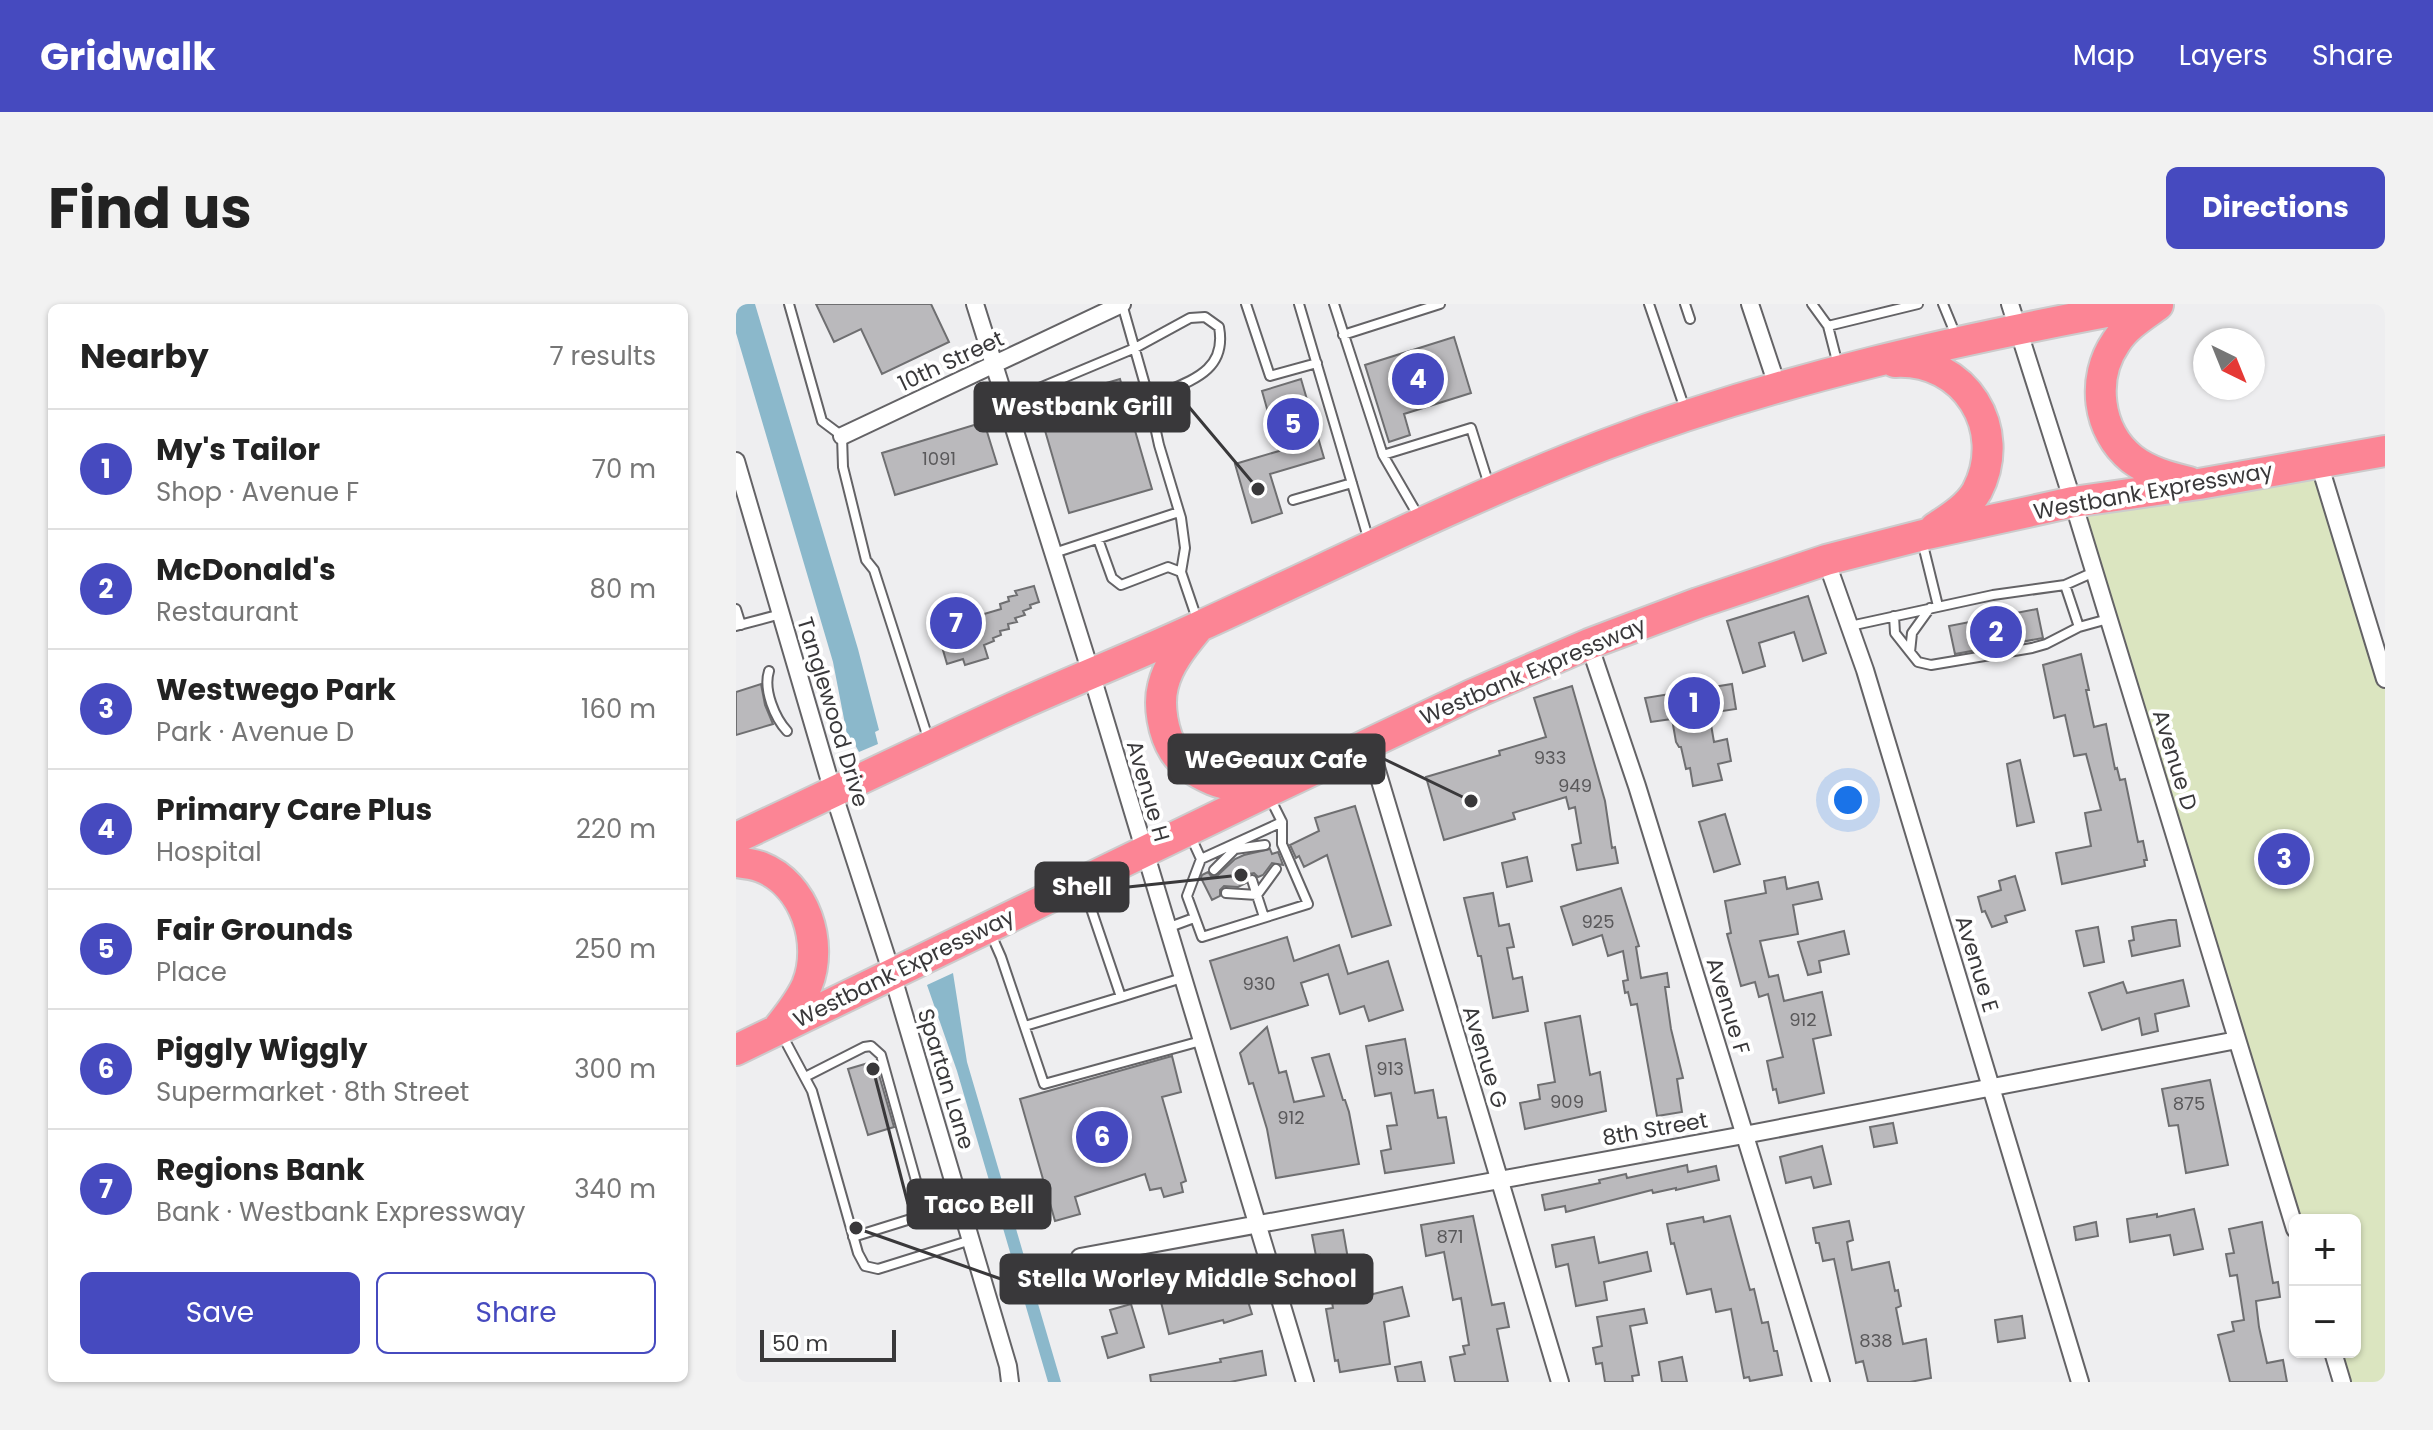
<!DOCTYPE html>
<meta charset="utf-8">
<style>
body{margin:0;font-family:Poppins,sans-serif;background:#f2f2f2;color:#222}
.controls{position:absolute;right:24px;bottom:24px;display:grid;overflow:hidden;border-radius:12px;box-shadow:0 2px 6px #0004}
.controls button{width:72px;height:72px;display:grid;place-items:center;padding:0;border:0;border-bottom:2px solid #e0e0e0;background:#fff;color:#222;font:40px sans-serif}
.compass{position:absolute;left:1457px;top:24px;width:72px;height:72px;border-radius:50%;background:#fff;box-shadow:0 2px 6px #0004;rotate:137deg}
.scale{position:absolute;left:24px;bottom:20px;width:136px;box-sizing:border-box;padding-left:8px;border:4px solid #39383a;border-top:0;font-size:22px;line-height:28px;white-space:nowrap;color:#39383a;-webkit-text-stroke:6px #fff;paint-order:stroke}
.you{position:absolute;left:1112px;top:496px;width:28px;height:28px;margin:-20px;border:6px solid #fff;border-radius:50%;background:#1a73e8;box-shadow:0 0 0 12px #1a73e833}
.badge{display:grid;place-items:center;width:52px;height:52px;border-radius:50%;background:#464abf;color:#fff;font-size:26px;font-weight:700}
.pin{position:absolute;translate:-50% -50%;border:4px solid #fff;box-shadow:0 2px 8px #0006}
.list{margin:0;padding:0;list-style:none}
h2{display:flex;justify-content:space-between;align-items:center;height:104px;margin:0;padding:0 32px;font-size:34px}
h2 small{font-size:26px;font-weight:400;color:#767676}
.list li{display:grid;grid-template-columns:52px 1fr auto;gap:24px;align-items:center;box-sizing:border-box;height:120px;padding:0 32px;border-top:2px solid #e0e0e0}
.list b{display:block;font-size:30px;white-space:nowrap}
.list p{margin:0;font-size:26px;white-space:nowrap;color:#767676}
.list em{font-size:26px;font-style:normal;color:#767676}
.actions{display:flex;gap:16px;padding:24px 32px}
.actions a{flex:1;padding:18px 0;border:2px solid #464abf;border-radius:12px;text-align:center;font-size:28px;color:#464abf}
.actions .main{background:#464abf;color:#fff}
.map{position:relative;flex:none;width:1649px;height:1078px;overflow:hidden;border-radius:12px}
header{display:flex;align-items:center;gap:48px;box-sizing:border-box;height:112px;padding:0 40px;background:#464abf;color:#fff}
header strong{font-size:38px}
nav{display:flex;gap:44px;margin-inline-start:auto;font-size:28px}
.intro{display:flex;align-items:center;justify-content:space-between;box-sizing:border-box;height:192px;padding:0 48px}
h1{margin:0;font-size:56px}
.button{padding:20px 36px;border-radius:12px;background:#464abf;color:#fff;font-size:28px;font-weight:700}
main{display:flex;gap:48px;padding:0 48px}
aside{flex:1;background:#fff;border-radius:12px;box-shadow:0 2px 6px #0004}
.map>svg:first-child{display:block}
</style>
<header>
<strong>Gridwalk</strong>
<nav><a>Map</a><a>Layers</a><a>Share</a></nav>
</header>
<div class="intro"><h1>Find us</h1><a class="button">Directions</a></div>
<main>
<aside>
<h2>Nearby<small>7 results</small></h2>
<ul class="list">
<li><span class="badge">1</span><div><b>My's Tailor</b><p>Shop · Avenue F</p></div><em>70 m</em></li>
<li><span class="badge">2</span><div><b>McDonald's</b><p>Restaurant</p></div><em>80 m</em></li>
<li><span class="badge">3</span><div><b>Westwego Park</b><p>Park · Avenue D</p></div><em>160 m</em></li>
<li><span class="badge">4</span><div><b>Primary Care Plus</b><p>Hospital</p></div><em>220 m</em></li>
<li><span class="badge">5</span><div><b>Fair Grounds</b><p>Place</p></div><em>250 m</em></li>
<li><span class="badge">6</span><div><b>Piggly Wiggly</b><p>Supermarket · 8th Street</p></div><em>300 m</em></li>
<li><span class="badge">7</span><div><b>Regions Bank</b><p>Bank · Westbank Expressway</p></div><em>340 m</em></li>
</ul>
<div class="actions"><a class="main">Save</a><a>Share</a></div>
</aside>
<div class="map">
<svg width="1649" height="1078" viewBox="0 0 1649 1078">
<rect width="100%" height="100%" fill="#eeeef0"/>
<path fill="#dbe5c0" d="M1583,159L1649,375V1078H1606L1597,1048H1619V916H1559L1337,199Z"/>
<path fill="#8bb8cb" d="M0,0H19L122,345L143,426L139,428L142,440L123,448L118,439L113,441L97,358L0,29Z
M217,669L231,758L325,1078H312L221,767L191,681Z"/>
<path fill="#bab9bc" stroke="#6f6f71" stroke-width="2" d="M80,0H195L213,38L146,70L125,25L98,38Z
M718,33L735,89L668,110L674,131L653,138L629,61Z
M384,75L416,185L333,209L301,99Z
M565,75L588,154L534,170L546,209L516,219L499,160L543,147L526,87Z
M248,118L261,160L159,191L146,149Z
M298,282L303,298L294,301L295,304L287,307L289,311L279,314L281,318L272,320L273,325L264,327L265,331L257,334L258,337L248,341L252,354L229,361L227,355L211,360L198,315L224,307L225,313L237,309L238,313L265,305L264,300L273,297L272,293L281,291L279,287Z
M1072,292L1090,349L1067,357L1058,328L1023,339L1029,362L1007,369L991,317Z
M1301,305L1307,334L1219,350L1213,322Z
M1345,350L1353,386H1350L1358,423L1370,420L1379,465L1381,464L1384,476L1389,475L1402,538L1407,537L1411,556H1408L1409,562L1326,580L1320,549L1355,542L1349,509L1365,506L1350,450L1338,452L1329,411L1318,414L1307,361Z
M25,380L29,401L37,420L0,431V388Z
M996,380L1000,405L973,409L978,438L991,435L995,457L982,460L986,476L957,482L954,464L950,465L945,443H943L940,438L936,415L915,418L909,394Z
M836,382L869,497L876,544L879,543L882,559L841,566L836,541L845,539L839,503L833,505L830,493L777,509L779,515L708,536L690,473L764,451L763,447L810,433L798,394Z
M1284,456L1298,518L1281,522L1271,460Z
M619,502L655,621L616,633L591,551L568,563L563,552L560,554L554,541L583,527L579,514Z
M989,510L1004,560L978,568L963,518Z
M534,545L536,550L542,548L547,561L536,559L527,571L522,573L518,569L513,570L509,574L510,579L502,583L488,582L484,586V592L476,596L465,574L466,571L472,568L475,572H481L499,555L508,551Z
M791,553L796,577L771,583L766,559Z
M1279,572L1289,606L1269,612L1271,618L1256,623L1249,607L1246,608L1242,593L1265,586L1263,577Z
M1049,573L1051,585L1082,578L1086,595L1057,601L1062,630L1024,637L1033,673L1042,671L1048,697L1086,688L1095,731L1077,735L1088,789L1043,799L1040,785L1037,786L1031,757L1047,753L1032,690L1023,693L1019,678L1005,682L991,630L995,629L989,597L1030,589L1028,577Z
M885,584L903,642L900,643L905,674L931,669L933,683H929L935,725L947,774L941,775L946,808L921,812L901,700L895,701L892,688L889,689L887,677L892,676L887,647L872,652L866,631L837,641L825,603Z
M757,589L763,622L773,620L778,643L771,644L777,675L786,673L792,707L757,714L745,652H742L728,594Z
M1433,616H1440L1444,642L1396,652L1393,637L1398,636L1396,623Z
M1362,623L1368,658L1348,662L1340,627Z
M1108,627L1113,650L1083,657L1085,668L1072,671L1062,638Z
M551,633L558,657L603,641L612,670L652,657L667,706L633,717L628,702L604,710L592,670L565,679L572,701L495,725L474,657Z
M1447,676L1453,702L1419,710L1422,727L1406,731L1403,714L1366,726L1353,689L1387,678L1391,689Z
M844,712L854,771L864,768L870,807L789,825L784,799L804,795L802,781L819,778L809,719Z
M531,723L543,769L550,767L558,798L588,792L576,754L593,750L607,796H609L613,808L623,860L540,874L531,825L517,779L513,780L504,749Z
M669,735L679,789L697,786L702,814L710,813L718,859L649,869L645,847L655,845L651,822L661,821L655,789L639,792L630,742Z
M436,752L445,788L426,793L450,877L445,879L447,888L428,893L425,884L414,886L409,870L339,893L344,910L319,917L284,795Z
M139,757L158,823L132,831L112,765Z
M1474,776L1492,861L1450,869L1442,821L1433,822L1426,785Z
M1157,819L1161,839L1138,843L1134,823Z
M1086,842L1095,880L1078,884L1075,873L1050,879L1044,853Z
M951,861L952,868L980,862L983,876L940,886V884L917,889L916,886L830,908L829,902L809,906L806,891L864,879L863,876L890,870L891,874Z
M1458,905L1467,945L1438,951L1434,931L1394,938L1391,915L1421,910V913Z
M737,912L756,1001L768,999L773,1023L761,1025L772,1078H719L714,1053L729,1050L727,1042L733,1041L725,994L717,996L708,948L690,952L685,921Z
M994,912L1014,986L1018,985L1026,1019L1032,1018L1038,1047H1041L1046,1071L1014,1077L1013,1073L1008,1074L995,1005L980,1008L975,985L951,990L938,939L935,940L931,920L967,913L968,918Z
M1113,917L1117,936L1111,938L1116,966L1153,958L1159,987L1162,986L1165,1002L1160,1004L1167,1040L1190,1035L1195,1074L1174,1078H1132L1127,1057L1120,1059L1098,955L1087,957L1083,939H1080L1077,924Z
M1360,918L1362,932L1340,936L1338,923Z
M1526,918L1537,979L1542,978L1544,993L1520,997L1523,1023L1531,1059L1547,1056L1551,1078H1494L1482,1031L1498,1027L1496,1018L1508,1016L1501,971L1494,972L1490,950L1498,949L1493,925Z
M607,926L612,955L622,954L627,979L631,978L633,991L666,983L673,1012L648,1018L654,1060L604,1068L602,1056L599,1057L590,1005L597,1004L592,974L589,965H587L584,951L580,952L576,931Z
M858,933L863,959L911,948L915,967L868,978L871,996L840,1002L832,960L820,963L816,941Z
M499,956L516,1010L488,1019L487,1016L433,1030L424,994L449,988L452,998L484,990L476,963Z
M395,1000L408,1043L372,1054L366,1033L381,1029L374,1006Z
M908,1005L911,1019L894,1022L903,1071L896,1072L897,1078H869L866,1059L860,1060L857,1044L866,1042L861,1013Z
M1286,1012L1289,1034L1262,1038L1259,1016Z
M526,1047L530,1071L494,1078H415L414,1071L485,1058L484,1055Z
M946,1053L951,1078H926L923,1058Z
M685,1058L689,1078H662L659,1063Z"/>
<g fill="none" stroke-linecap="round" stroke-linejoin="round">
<g stroke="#646366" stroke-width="12">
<path id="lane" d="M53,0L86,117L106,132L107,163L130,256L138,266L193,437
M386,0L413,95L423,141L445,214L449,244L445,268L462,318
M510,0L534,72L581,59
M563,0L633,237
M598,0L647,151L683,213
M913,0L950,108
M949,0L954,15
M1076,0L1092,22L1102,61
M1207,0L1221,34
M1092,22L1182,0
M607,31L704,0
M270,98L399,44L454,14L469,13L483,23C492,71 448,78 413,95
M647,151L735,124L753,181
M557,196L616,179
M362,235L376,274L385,281L432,263L445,268
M1186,237L1202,302
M318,249L443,208
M1329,281L1343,323
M1194,304L1176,329L1174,348L1182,358L1195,361L1296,344L1310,340L1343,323L1372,315
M0,305L5,321
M1158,312L1159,329L1174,348
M0,322L45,310
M1114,322L1257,291L1329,281L1358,268
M33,367C27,386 39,414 51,427
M454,531L465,555L546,518L534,494
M465,555L451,592L466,633L572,600L546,540V518
M478,566L499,545L529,541
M516,576L528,613
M348,584L385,693L446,674
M490,589L521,591
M521,591L540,565
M431,624L458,614
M254,628L265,653L308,780L465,737
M289,722L385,693
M45,729L76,787L122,949L129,962L142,965L235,936
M69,773L128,743L135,742L145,751L187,902L185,908L178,914L117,933"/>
</g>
<g stroke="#646366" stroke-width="20">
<path id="street" d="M239,0L355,369L569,1078
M1014,0L1042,84
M1274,0L1337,198L1559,925
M106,132L386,0
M0,157L97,488L156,670L272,1062L274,1078
M1583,159L1649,375
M1090,256L1129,366L1344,1078
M853,340L901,482L1085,1078
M633,440L824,1078
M344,953L1008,831L1501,736
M1597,1048L1606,1078"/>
</g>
<g stroke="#cccbcc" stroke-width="34">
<path id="highway" d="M1422,1C1407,12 1390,22 1380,38C1355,74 1361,127 1396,155C1413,168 1433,173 1453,178
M1159,58C1229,54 1273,125 1241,187C1232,203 1214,214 1199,224
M462,324C448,341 432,360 427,382C422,401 427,430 438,447C446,460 463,470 477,476C493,483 514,484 531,488
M0,534C94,490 188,444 283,401C343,374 404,350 464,322C598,261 730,194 868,141C1044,74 1228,34 1413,0
M0,558C8,559 17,560 25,563C69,580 88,639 71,681C64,697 54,709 43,723
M0,746L531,488L735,391L853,340L962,299L1090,256L1191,230L1337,198L1463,180L1649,147"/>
</g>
<use href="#lane" stroke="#fff" stroke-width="8"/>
<use href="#street" stroke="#fff" stroke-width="16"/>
<use href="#highway" stroke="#fc8595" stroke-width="30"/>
</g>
<g text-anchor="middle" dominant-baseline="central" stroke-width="8" stroke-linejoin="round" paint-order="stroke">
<g font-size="18" fill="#59585a">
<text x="203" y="154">1091</text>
<text x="814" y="453">933</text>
<text x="839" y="481">949</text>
<text x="862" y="617">925</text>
<text x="523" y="679">930</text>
<text x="1067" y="715">912</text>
<text x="654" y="764">913</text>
<text x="831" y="797">909</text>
<text x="1453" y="799">875</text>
<text x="555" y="813">912</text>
<text x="714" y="932">871</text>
<text x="1140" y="1036">838</text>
</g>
<g font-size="22" fill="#39383a" stroke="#fff">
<text transform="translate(215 57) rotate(-25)">10th Street</text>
<text transform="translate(1417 187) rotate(-10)">Westbank Expressway</text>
<text transform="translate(797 367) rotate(-23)">Westbank Expressway</text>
<text transform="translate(97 408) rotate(73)">Tanglewood Drive</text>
<text transform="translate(1439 456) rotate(73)">Avenue D</text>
<text transform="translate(412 487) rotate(74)">Avenue H</text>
<text transform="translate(1241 660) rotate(73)">Avenue E</text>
<text transform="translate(168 664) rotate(-26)">Westbank Expressway</text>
<text transform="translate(992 702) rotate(73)">Avenue F</text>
<text transform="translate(749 753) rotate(73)">Avenue G</text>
<text transform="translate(210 775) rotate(73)">Spartan Lane</text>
<text transform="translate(919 825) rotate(-10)">8th Street</text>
</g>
</g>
<path fill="none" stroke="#39383a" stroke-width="3" d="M522 185L453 103M735 497L648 455M505 571L392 583M137 765L172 900M120 924L265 975"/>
<g fill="#39383a" stroke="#fff" stroke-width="3">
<circle cx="522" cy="185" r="8"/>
<circle cx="735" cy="497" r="8"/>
<circle cx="505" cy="571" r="8"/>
<circle cx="137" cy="765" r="8"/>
<circle cx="120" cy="924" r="8"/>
</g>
<g fill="#39383a" stroke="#39383a" stroke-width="3">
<rect x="239" y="79" width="214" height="48" rx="8"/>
<rect x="433" y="431" width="215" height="48" rx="8"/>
<rect x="300" y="559" width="92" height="48" rx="8"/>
<rect x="172" y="876" width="142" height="48" rx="8"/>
<rect x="265" y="951" width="371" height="48" rx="8"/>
</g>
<g font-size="24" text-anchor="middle" font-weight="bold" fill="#fff">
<text x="346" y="111">Westbank Grill</text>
<text x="540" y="464">WeGeaux Cafe</text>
<text x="346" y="591">Shell</text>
<text x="243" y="909">Taco Bell</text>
<text x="451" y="983">Stella Worley Middle School</text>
</g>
</svg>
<div class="controls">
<button>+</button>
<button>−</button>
</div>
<svg class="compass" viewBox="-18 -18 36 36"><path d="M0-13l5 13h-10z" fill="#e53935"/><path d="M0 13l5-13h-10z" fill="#767676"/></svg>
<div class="scale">50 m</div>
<div class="you"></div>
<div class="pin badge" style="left:958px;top:399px">1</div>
<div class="pin badge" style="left:1260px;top:328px">2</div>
<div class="pin badge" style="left:1548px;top:555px">3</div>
<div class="pin badge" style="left:682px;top:75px">4</div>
<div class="pin badge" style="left:557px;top:120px">5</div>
<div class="pin badge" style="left:366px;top:833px">6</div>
<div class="pin badge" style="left:220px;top:319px">7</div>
</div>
</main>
